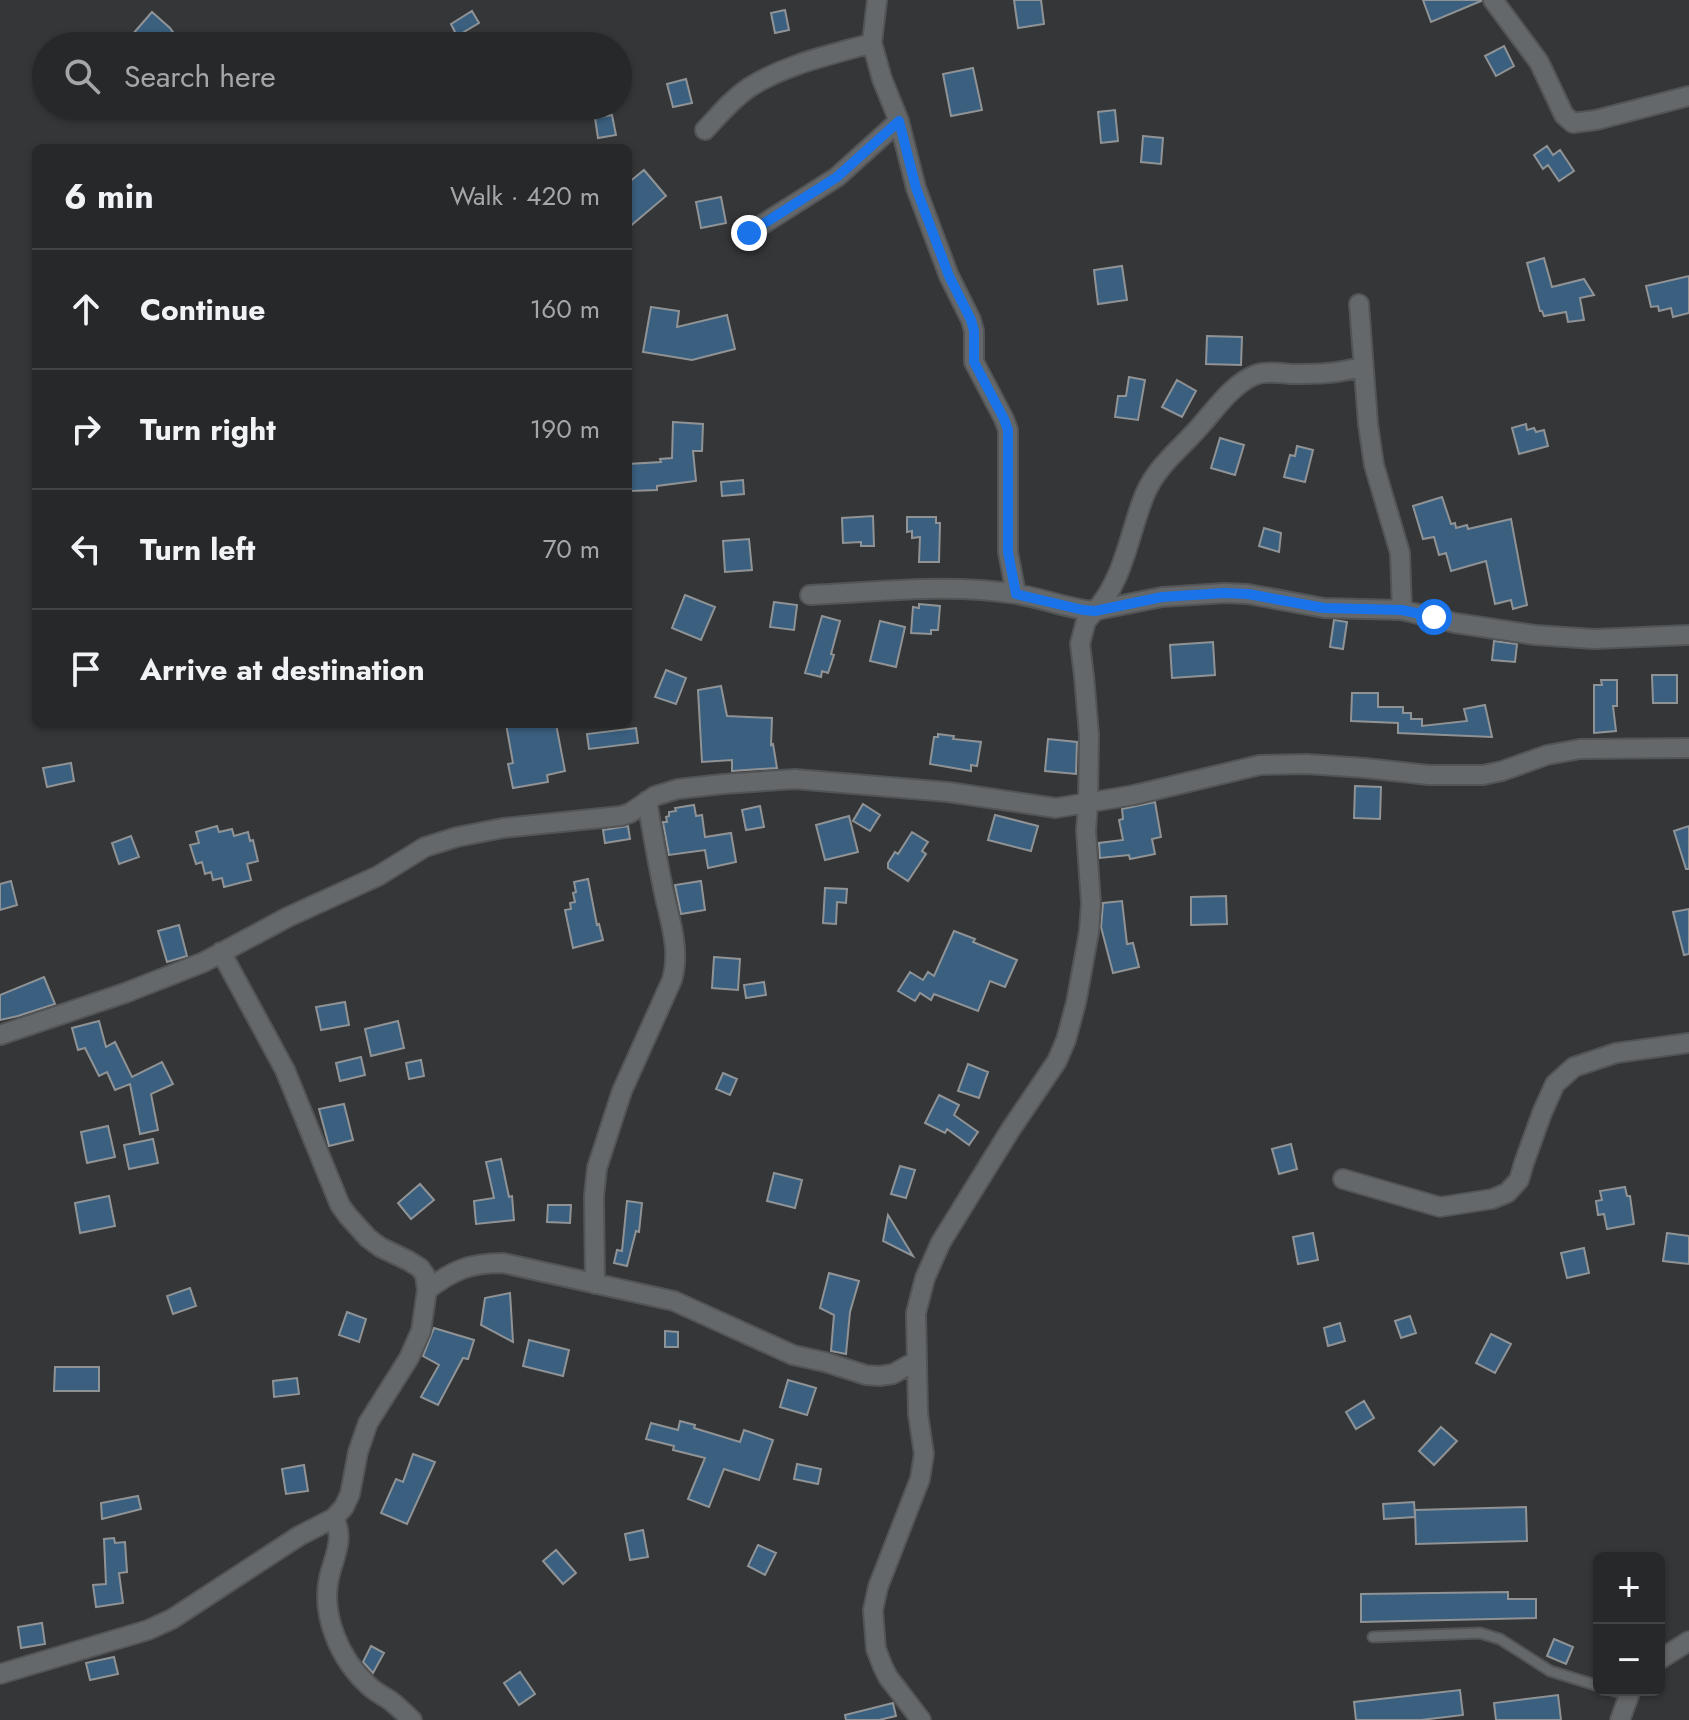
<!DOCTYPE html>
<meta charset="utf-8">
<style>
body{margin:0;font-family:Jost,sans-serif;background:#333436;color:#f1f3f6}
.controls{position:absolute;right:24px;bottom:24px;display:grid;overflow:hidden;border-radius:12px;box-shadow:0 2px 6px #0004}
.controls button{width:72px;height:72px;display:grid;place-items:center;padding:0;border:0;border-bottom:2px solid #434447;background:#27282a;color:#f1f3f6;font:40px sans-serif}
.stop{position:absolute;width:24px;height:24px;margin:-18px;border:6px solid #1a73e8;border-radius:50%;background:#fff}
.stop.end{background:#1a73e8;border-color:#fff;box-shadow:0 2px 8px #0008}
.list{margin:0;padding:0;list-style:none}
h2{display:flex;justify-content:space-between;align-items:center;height:104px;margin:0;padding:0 32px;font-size:34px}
h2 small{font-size:26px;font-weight:400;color:#a4a6a8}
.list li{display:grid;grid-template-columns:52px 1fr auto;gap:24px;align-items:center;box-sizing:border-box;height:120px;padding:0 32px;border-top:2px solid #434447}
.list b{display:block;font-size:30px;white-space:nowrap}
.list em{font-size:26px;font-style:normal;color:#a4a6a8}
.icon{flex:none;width:44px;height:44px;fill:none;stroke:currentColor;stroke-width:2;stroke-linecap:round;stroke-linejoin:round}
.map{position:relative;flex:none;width:1689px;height:1720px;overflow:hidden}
.search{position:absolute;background:#27282a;box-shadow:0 2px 6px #0004;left:32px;top:32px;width:600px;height:88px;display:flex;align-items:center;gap:20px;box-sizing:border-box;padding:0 28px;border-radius:44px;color:#a4a6a8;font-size:30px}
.panel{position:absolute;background:#27282a;box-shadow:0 2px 6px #0004;left:32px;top:144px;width:600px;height:584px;border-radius:12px}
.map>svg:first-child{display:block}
</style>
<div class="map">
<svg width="1689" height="1720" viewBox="0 0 1689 1720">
<rect width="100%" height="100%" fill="#343638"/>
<path fill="#3a5f7f" stroke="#909395" stroke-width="2" d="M1014,0H1041L1044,24L1018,28Z
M1423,0H1481V1L1431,22Z
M785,10L789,30L775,33L771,13Z
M472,11L479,23L457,36L451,24Z
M152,12L170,28L183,46H145L132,35Z
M1504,46L1514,66L1496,76L1485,56Z
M973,68L982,110L951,116L943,74Z
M686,79L692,103L673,107L667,84Z
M1115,110L1118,141L1101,143L1098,112Z
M612,115L616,135L598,138L595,118Z
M1143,136L1163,138L1161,164L1141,162Z
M1547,146L1553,155L1560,150L1574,171L1559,181L1548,165L1543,169L1534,155Z
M644,170L666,196L628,228V183Z
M721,197L726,223L701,228L696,202Z
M1544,258L1552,287L1584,279L1594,295L1580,298L1584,320L1568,322L1566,312L1544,316L1542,311H1540L1527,263Z
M1122,266L1127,300L1098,304L1094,270Z
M1689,276V313L1673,317L1671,308L1659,311L1658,306L1651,307L1646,286Z
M651,307L679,311L677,327L727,315L735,349L692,360L643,352Z
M1207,336L1242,337L1241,365L1206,364Z
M1129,377L1145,380L1138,420L1115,417L1118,396H1126Z
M1177,380L1196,391L1182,417L1162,407Z
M673,422L703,424L702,451H693L696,481L657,486V490L629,491L628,464L661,462L660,459L672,458Z
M1526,424L1527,430L1534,428L1536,432L1544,430L1548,446L1519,454L1512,428Z
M1220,438L1244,445L1235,475L1211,468Z
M1297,446L1313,450L1305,482L1284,477L1290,455L1295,456Z
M743,480L744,494L722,496L721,482Z
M1442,497L1451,524L1455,523L1456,528L1467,525L1468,529L1511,519L1527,605L1513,609L1511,600L1495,604L1486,561L1451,571L1446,553L1439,555L1434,537L1423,539L1413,506Z
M873,516L874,546H861V542L843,543L842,518Z
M907,517H936V523H940L939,562H919L920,537L912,538V531L907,532Z
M1264,528L1281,533L1279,552L1259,546Z
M749,539L752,570L725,572L723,541Z
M685,595L715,607L701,640L672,628Z
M774,602L797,605L794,630L770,627Z
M919,604L940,606L938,630H931V634L911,633L913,607L919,608Z
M822,616L840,621L831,654L834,655L828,673L822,671L821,677L805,673Z
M1334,620L1347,622L1343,649L1330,647Z
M880,621L905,627L896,667L870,661Z
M1494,641L1517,644L1515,662L1492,660Z
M1213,642L1215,675L1172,678L1170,645Z
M666,670L686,678L676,704L655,697Z
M1652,675H1677V703H1653Z
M1601,680H1617V706H1613L1616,731L1594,733V685H1602Z
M721,686L727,716L772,718L771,745L773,744L777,768L732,771V760L702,762L698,690Z
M1352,693H1378V707H1403V713H1411V719H1422V726L1467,721L1464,709L1485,705L1492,737L1398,733V723L1351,721Z
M506,724H556L565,771L547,775L548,782L513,788L508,764L513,763Z
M636,728L638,743L589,749L587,734Z
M938,734L954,736L953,739L981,742L977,766L971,765V771L930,764L934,737H938Z
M1048,739L1077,742L1076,774L1045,771Z
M71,763L74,781L47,787L43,768Z
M1355,786L1381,787L1380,819L1354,818Z
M1155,802L1161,837L1152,839L1155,854L1130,859L1129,855L1100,858L1099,843L1123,840L1119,820L1123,819L1122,809Z
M863,804L880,815L870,831L853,821Z
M694,805L696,816L702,815L705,837L731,833L736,862L708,868L705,850L669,855L663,822H667L666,817L669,816V812L676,811L675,808Z
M760,806L764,827L746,830L742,810Z
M995,815L1038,826L1031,851L988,840Z
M849,816L858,852L825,860L816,825Z
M217,826L219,832L232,829L234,836L248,832L250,841L253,840L258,861L247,864L251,880L224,887L222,878L213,880L211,872L205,874L202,862L196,864L190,845L199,843L196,832Z
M628,826L630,839L605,843L603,830Z
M1689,826V869H1686L1674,831Z
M912,832L928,842L922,851L926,854L908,881L888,868V863L895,852L898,854Z
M131,836L139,857L119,864L112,843Z
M588,879L597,925L599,924L603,940L573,948L565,910L571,909L570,903L575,902L573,893L576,892L574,882Z
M11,881L17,905L0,910V884Z
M701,881L705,910L681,914L675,885Z
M825,888L847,889L846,903L837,902L836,924L823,923Z
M1226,896L1227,924L1191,925V897Z
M1122,901L1127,944L1133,943L1139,967L1113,973L1101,927L1103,903Z
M1689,909V954L1684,955L1673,912Z
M179,925L187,956L167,962L158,931Z
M954,931L975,939L973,942L1017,960L1005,987L990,981L978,1011L934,994L931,1000L920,993L915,1001L898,991L910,972L923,980L928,972L934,976Z
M714,957L740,959L738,990L712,988Z
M44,977L55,1004L18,1016L0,1020V995Z
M764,982L766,995L746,998L744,985Z
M345,1002L349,1025L321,1030L316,1007Z
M99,1021L106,1047L115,1042L132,1077L162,1062L173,1084L151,1094L158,1130L140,1134L130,1084L115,1090L107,1072L99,1076L85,1048L78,1050L72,1028Z
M398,1021L404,1048L371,1056L365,1029Z
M361,1057L365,1075L340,1081L336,1063Z
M421,1060L424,1076L409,1079L406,1063Z
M968,1064L988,1072L979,1098L958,1091Z
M723,1073L737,1079L730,1095L716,1089Z
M939,1095L959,1105L954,1115L978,1132L969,1145L947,1129L945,1133L925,1123Z
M344,1104L353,1140L329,1146L319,1109Z
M108,1126L115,1157L87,1163L81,1132Z
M153,1139L158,1163L129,1169L124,1145Z
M1291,1144L1297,1169L1279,1174L1272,1149Z
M501,1159L509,1197L512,1196L514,1220L476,1224L474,1201L494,1198L486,1162Z
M900,1166L915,1170L906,1198L891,1194Z
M774,1173L802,1180L795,1208L767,1201Z
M420,1184L434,1200L411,1219L398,1203Z
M1625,1187L1627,1196H1630L1634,1224L1607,1229L1604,1214L1598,1215L1596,1201L1602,1200L1600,1191Z
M109,1196L115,1226L80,1233L75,1203Z
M627,1201L642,1203L639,1232L636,1231L627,1266L614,1263L617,1250L622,1251Z
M548,1205H571L570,1223L547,1222Z
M888,1215L913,1256L883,1241Z
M1313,1233L1318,1260L1298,1264L1293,1237Z
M1667,1233L1689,1236V1264L1663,1261Z
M1584,1248L1589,1273L1567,1278L1561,1253Z
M829,1273L859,1281L850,1312L846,1354L831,1351L834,1315L820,1308Z
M190,1288L196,1306L173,1314L167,1296Z
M510,1293L513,1342L481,1325L485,1298Z
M347,1312L366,1319L359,1342L339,1335Z
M1410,1316L1416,1333L1401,1338L1395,1321Z
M1340,1323L1345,1341L1328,1346L1324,1328Z
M434,1328L474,1340L468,1359L463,1358L438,1405L421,1397L439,1365L423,1356Z
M665,1331L678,1332V1347H665Z
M1491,1334L1511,1344L1495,1373L1476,1363Z
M529,1340L569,1350L563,1376L523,1366Z
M55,1367H99V1391H54Z
M297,1378L299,1394L274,1397L273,1381Z
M788,1380L816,1388L807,1415L780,1407Z
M1364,1401L1374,1418L1356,1429L1346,1412Z
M680,1421L695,1425L694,1428L740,1442L744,1430L773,1440L759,1480L724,1469L709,1507L688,1499L705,1458L673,1450L674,1446L646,1439L651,1423L678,1430Z
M1441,1427L1457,1441L1434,1465L1419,1451Z
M413,1454L435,1462L407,1524L381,1513L396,1479L403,1482Z
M797,1464L821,1469L818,1484L794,1479Z
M304,1465L308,1491L286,1494L282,1469Z
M138,1496L141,1509L102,1519L101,1503Z
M1414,1502L1415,1517L1384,1519L1383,1504Z
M1526,1507L1527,1541L1416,1544L1415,1510Z
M643,1530L648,1557L630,1560L625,1534Z
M114,1538L115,1543L125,1542L127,1572L119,1573L123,1603L96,1607L93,1585L106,1584L104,1539Z
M758,1545L776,1553L765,1575L748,1566Z
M556,1550L576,1573L563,1584L543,1561Z
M1508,1592V1599H1536V1618L1361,1622V1594Z
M42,1623L45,1644L21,1648L18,1627Z
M1554,1639L1573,1647L1566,1664L1547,1656Z
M371,1646L384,1653L373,1673L363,1662Z
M114,1657L118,1674L90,1680L86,1663Z
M520,1672L535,1694L519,1705L504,1683Z
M1460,1690L1463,1715L1421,1720H1356L1354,1702Z
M1558,1695L1561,1720H1496L1494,1703Z
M893,1703L896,1716L879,1720H846L845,1715Z"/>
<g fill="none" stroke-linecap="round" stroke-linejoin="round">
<g stroke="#525456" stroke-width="13">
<path id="lane" d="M1373,1637L1480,1633L1500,1639L1550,1671L1599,1686
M1611,1690L1628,1695"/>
</g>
<g stroke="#525456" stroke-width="22">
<path id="street" d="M877,0L872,43L882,79L899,121L916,188L949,276L971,320L974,331V362L1004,419L1008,430V552L1016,594
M1493,0L1539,62L1564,115L1573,123L1596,120L1689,96
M705,130C719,115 732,99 750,87C786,64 831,55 872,43
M749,233L837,177L899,121
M1359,304L1368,424L1374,465L1400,553L1402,610
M810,595C879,592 948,583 1016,594C1043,598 1068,609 1095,611C1124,580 1129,533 1145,494C1158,464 1181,449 1202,424C1217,407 1233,384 1255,375C1265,371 1281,373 1291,374C1317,374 1339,374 1363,366
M0,1035L125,993L204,962L288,917L378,876L425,847L457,837L503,828L621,816L630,813L655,796L678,789L723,784L795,779L948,792L1056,808L1134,795L1260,765L1307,764L1365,768L1429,775H1483L1502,771L1547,755L1580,749L1689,748
M1343,1179L1440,1207L1492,1199L1507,1193L1519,1180L1524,1163L1542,1113L1555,1084L1574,1067L1616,1053L1689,1043
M595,1284L594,1196L597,1168L622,1091L672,980C681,948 669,919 663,888C657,859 652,830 647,801
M427,1290C453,1270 470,1263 503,1263L674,1301L793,1355L825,1362L866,1375L879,1376L893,1374L916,1361
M334,1518C345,1539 334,1556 329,1578C321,1616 340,1659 368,1685C374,1691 381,1695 388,1699C397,1705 404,1713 412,1720
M1659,1660L1689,1641
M0,1674L148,1630L172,1619L299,1536L334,1518L344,1507L350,1494L358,1452L368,1423L409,1358L421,1331L427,1290L425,1275L420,1268L409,1261L380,1247L368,1238L348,1216L340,1205L285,1070L221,952
M921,1720L888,1677L883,1667L876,1649L873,1610L878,1587L920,1479L924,1454L918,1414L916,1313L925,1278L941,1242L1011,1129L1057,1061L1066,1040L1076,1003L1089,932L1091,903L1086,831L1088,802L1089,735L1084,676L1080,644L1086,621L1095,611L1102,609L1162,597L1224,593L1248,594L1324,608L1402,610L1455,623L1535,635L1594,639L1689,635
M1620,1720L1631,1690"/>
</g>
<use href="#lane" stroke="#65686a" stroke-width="9"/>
<use href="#street" stroke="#65686a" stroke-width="18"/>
</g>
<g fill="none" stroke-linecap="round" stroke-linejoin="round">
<path stroke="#1a73e8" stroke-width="10" d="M749,233L837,177L899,121L916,188L949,276L971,320L974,331V362L1004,419L1008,430V552L1016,594L1083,610L1095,611L1162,597L1224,593L1248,594L1324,608L1402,610L1434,617"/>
</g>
</svg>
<div class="controls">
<button>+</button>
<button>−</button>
</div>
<div class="stop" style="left:1434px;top:617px"></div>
<div class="stop end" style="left:749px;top:233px"></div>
<div class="search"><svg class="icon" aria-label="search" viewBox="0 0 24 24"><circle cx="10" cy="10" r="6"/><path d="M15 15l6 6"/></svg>Search here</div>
<section class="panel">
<h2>6 min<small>Walk · 420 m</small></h2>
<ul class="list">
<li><svg class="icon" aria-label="ahead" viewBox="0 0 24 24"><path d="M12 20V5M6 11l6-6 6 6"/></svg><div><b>Continue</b></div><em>160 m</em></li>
<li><svg class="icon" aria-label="right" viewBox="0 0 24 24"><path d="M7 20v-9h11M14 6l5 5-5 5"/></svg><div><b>Turn right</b></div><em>190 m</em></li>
<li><svg class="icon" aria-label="left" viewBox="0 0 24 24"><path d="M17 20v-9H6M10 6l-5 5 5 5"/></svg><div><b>Turn left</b></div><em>70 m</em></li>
<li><svg class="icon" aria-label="arrive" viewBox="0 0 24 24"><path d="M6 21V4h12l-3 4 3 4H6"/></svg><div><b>Arrive at destination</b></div></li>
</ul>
</section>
</div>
